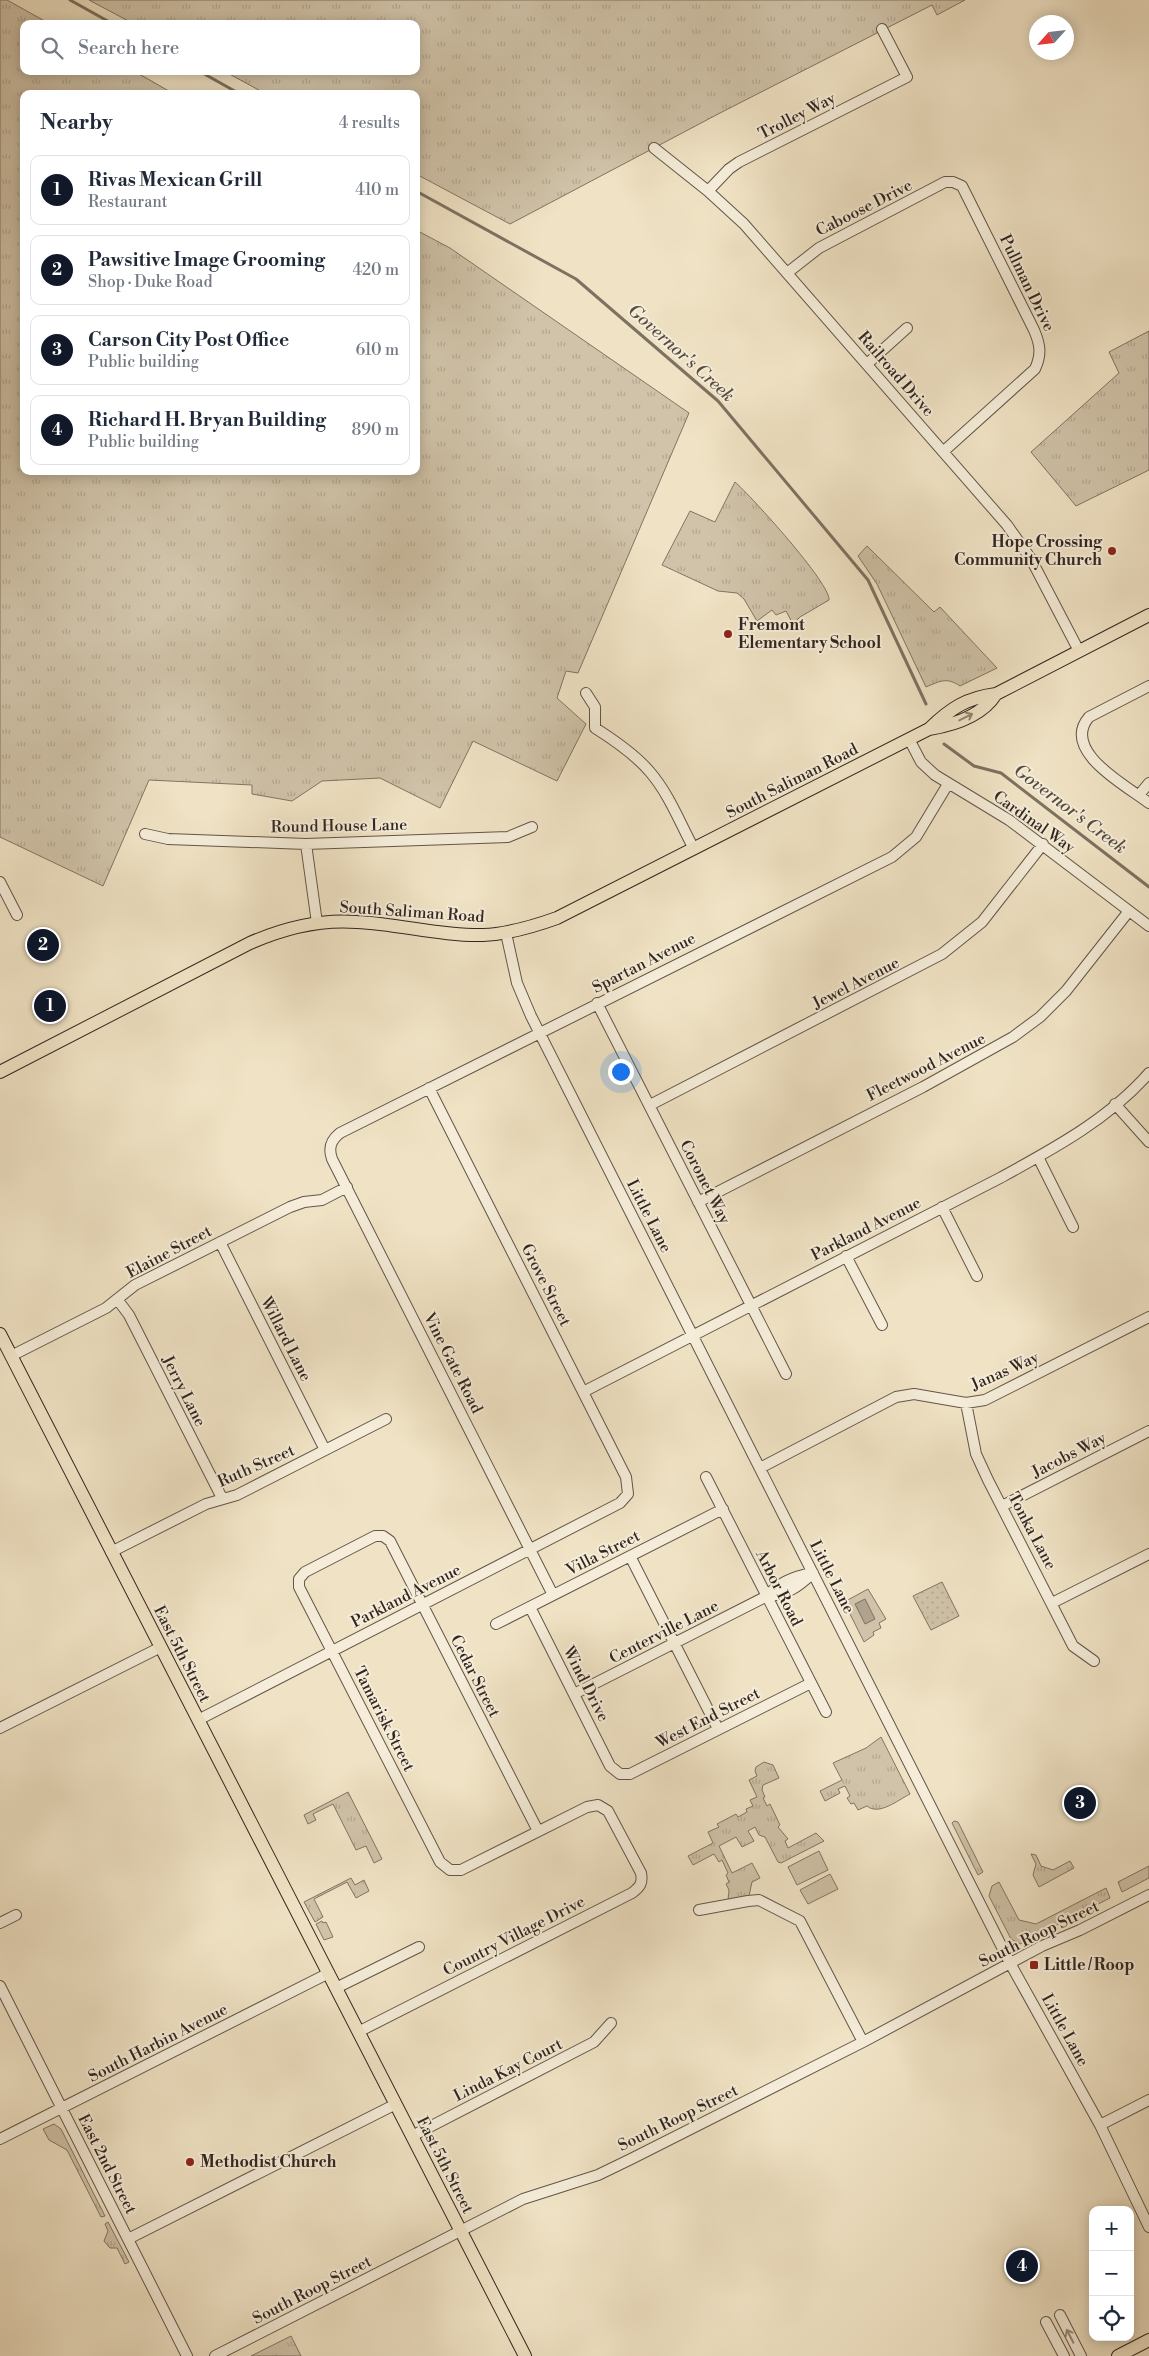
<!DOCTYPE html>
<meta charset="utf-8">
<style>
body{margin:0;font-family:"Libre Bodoni",serif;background:#f2f2f3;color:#1f2937}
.controls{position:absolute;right:15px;bottom:15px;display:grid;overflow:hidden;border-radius:10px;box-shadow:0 2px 12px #0003}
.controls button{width:45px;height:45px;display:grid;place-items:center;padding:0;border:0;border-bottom:1px solid #e0e1e3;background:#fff;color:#1f2937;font:25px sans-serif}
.compass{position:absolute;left:1029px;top:15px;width:45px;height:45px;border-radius:50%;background:#fff;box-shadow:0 2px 12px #0003;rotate:243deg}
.you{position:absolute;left:620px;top:1071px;width:18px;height:18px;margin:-12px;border:4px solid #fff;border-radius:50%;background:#1a73e8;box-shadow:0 0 0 8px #1a73e833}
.badge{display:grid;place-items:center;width:32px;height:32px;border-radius:50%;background:#111827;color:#fff;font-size:16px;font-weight:700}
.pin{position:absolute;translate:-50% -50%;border:2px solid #fff;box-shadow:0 1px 5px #0006}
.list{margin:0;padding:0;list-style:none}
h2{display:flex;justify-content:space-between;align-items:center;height:65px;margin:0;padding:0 20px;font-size:21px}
h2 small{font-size:16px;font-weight:400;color:#747a83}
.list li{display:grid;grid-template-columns:32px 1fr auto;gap:15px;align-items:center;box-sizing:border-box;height:70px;margin:0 10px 10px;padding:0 10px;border:1px solid #e0e1e3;border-radius:10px}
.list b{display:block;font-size:19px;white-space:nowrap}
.list p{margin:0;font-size:16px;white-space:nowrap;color:#747a83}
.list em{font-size:16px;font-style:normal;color:#747a83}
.icon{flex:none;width:28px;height:28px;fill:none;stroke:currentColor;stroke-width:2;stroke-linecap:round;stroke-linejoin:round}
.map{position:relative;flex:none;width:1149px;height:2356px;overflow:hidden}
.search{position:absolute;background:#fff;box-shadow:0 2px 12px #0003;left:20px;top:20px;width:400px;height:55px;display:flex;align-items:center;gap:12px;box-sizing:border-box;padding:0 18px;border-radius:10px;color:#747a83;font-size:19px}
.panel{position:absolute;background:#fff;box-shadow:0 2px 12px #0003;left:20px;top:90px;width:400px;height:385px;border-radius:10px}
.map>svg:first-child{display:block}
</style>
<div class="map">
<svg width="1149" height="2356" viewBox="0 0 1149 2356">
<defs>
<pattern id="grass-tufts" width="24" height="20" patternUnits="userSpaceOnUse" patternTransform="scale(1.25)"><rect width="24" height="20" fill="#d0c3a9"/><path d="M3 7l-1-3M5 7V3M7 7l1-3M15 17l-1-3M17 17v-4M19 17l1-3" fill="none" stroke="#b3a791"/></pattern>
<pattern id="park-dots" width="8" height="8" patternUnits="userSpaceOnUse" patternTransform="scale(1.25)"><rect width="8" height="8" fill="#d0c3a9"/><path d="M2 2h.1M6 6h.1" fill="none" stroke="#b3a791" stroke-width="1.8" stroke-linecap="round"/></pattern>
</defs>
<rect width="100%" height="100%" fill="#f0e3c5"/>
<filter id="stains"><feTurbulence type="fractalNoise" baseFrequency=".004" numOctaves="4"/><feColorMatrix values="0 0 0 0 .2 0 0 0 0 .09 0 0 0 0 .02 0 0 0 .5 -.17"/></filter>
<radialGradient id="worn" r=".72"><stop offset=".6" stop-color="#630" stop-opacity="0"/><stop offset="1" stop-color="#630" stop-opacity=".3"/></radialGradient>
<path fill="url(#grass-tufts)" stroke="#817464" d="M0,0H7L50,24H24V71H134L174,94H24V471H416V230L450,248L689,413L578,673L566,671L557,698L586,724L557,781L473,741L440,808L380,778L322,781L292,801L252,794V785L149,780L103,886L0,837Z
M89,0H965L937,15L932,5L720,113L510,224L416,174V94H266L224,71H416V24H134Z
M1149,331V470L1076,506L1031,452L1119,373L1109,352Z
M735,482C751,496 831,584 829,600L800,617L793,624L786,611L776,615L772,610L757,621L744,599L737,593L718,591L662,565L690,511L715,522Z
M867,546L934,612L940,607L997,668L960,686C947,677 940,681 926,687L877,584L858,556Z
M881,1737L910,1794C898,1800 879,1816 867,1806L858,1810L854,1803L851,1804L847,1798L850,1796L845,1786L838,1789L840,1793L825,1801L820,1791L842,1780L833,1763L866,1748Z
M764,1762L773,1765L779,1778L763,1785L762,1790L765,1797L763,1798L767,1806L770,1804L780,1825L778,1827L788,1839L785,1841L788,1848L816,1833L824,1841L781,1863L778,1862L765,1837L759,1835L755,1827L748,1831L754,1841L742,1847L736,1837L719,1846L732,1873L752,1863L760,1878L752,1882L749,1896L728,1900L729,1890L726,1884L729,1882L726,1875L728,1873L722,1860L719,1862L714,1854L693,1865L688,1856L713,1843L708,1832L719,1827L717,1824L736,1814L738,1817L747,1812L746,1809L753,1806L750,1800L757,1797L749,1780L757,1776L755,1771L756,1767Z
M348,1792L382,1859L374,1863L366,1846L356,1850L333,1804L313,1814L316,1820L308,1824L304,1815Z
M954,1821L958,1822L983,1872L978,1875L952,1823Z
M1031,1854L1036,1855L1041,1866L1053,1870L1070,1861L1074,1868L1039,1887L1033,1875L1036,1864Z
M1149,1866V1878L1122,1892L1118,1882Z
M351,1878L355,1885L364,1880L369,1891L356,1898L347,1882L314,1899L323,1917L315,1922L304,1902Z
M999,1882L1019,1920L1036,1924L1106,1888L1110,1898L1020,1944L1011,1939L989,1896L992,1886Z
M322,1921L323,1923L326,1922L333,1937L324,1940L316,1924Z
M54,2124L61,2129L105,2216L101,2217L67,2150L49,2140L43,2129Z
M108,2222L129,2262L125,2264L117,2248H110L104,2241L108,2231L105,2224Z
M291,2336L301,2356H251Z"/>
<path fill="url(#park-dots)" stroke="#817464" d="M942,1582L959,1616L931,1630L913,1596Z"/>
<path fill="#d0c3a9" stroke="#817464" d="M868,1589L886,1619L879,1623L881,1628L873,1632L874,1635L864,1642L844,1602Z
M819,1851L828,1870L797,1885L788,1867Z
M830,1874L838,1889L808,1904L800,1890Z"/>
<path fill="#afa38d" stroke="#7d7161" d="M865,1599L875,1619L865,1624L855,1604Z"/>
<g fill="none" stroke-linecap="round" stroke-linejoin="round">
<path stroke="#7d7161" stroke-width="3" d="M70,0L113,24
M199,71L240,94
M416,191L576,279L718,401L868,580L926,704
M944,744L974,766L1001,773L1149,887"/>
<g stroke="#625549" stroke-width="12">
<path id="minor" d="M654,148L708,191L744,224L1007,525L1031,559L1079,651
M708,191L729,169L739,162L907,77L882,29
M787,273L819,248L945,182H953L962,186L1034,330C1040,344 1042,354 1035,369L944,451
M867,364L907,328
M1149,686L1089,717C1060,751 1127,786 1149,803
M586,693L595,707V728C614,740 635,754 650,772C669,794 680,823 694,849
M909,739L921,762L935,775L1009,820L1149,926
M1139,795L1149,783
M145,834L168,839L306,844L508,837L532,827
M306,844L317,923
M0,882L17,915
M506,933L517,983L531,1016L1010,1963L1100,2125L1149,2227
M597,1003L786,1374
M1115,1104L1149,1142
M650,1105L942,954L982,922L1043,844
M1038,1157L1073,1227
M698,1202L923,1087L1013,1037L1040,1017L1066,991L1129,911
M942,1207L977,1276
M220,1242L325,1450
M846,1256L882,1325
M117,1299L129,1315L222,1498
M11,1356L106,1308L135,1285L290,1207L304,1202L322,1200L347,1187
M583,1392L1000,1178C1053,1149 1109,1119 1149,1073
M966,1403L976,1454L988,1480L1073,1646L1094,1661
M760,1468L896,1397L914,1394L966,1403L985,1400L1149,1317
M706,1477L826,1712
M1002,1506L1149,1431
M111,1552L206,1504L237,1495L386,1419
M630,1556L718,1729
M553,1595L332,1159C328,1148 331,1140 340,1133L892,857L916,837L948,784
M767,1596C786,1596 799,1586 813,1573
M1052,1603L1149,1554
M530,1607L610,1766L620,1774H630L811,1683
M496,1624L723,1509
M574,1694L767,1596C779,1582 795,1576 813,1573
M198,1720L620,1503L628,1494L626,1477L429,1088
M0,1728L161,1647
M699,1910L748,1901L759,1900L800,1921L863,2042
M0,1923L16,1915
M0,1986L187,2356
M336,1988L419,1947
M358,2032L632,1893C640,1887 643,1883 641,1873L608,1811L598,1805L587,1807L461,1870H450L440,1862L299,1587V1579L305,1572L375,1536H383L390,1541L538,1831
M1100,2125L1149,2100
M412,2136L594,2042L611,2023
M0,2139L329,1973
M128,2239L396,2104
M1060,2315L1081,2356
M1046,2322L1064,2356
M215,2356L523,2199L598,2175L631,2159L863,2042L1042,1946L1080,1930L1149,1895"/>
</g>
<g stroke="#322620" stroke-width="14">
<path id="major" d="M929,729C954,725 982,716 996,694
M0,1072L250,943C284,928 320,919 357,922C399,924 441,936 483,935C508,934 532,927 557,918L929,729C951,708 966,698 996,694L1149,615
M0,1334L525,2356
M1118,2356L1149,2340"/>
</g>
<use href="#minor" stroke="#f5edd9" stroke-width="10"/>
<use href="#major" stroke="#f0e3c5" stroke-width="12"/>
</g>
<defs><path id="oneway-shaft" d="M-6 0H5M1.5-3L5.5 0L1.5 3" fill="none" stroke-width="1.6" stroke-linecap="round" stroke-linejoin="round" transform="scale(1.25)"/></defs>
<use stroke="#918472" href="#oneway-shaft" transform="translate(966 717) rotate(-27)"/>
<use stroke="#948a7c" href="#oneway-shaft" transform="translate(1070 2336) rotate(-117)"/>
<g fill="#8f2418" stroke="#f5edd9" stroke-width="2">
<circle cx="1112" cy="551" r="5"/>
<circle cx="728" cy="634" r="5"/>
<rect x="1029" y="1960" width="10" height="10" rx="2.5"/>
<circle cx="190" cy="2162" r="5"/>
</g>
<g text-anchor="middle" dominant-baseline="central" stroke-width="4" stroke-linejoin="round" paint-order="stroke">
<g font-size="16" fill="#322620" stroke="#f5edd9">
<text transform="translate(797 116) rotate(-27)">Trolley Way</text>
<text transform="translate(864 208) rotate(-27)">Caboose Drive</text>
<text transform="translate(1027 283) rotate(64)">Pullman Drive</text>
<text transform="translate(896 374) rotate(49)">Railroad Drive</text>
<text transform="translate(792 781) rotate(-27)">South Saliman Road</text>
<text transform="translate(1034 822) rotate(35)">Cardinal Way</text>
<text transform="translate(339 826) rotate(-1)">Round House Lane</text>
<text transform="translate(412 912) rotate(4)">South Saliman Road</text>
<text transform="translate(644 963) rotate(-27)">Spartan Avenue</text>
<text transform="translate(856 983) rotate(-27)">Jewel Avenue</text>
<text transform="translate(926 1067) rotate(-27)">Fleetwood Avenue</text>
<text transform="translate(705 1182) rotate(63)">Coronet Way</text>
<text transform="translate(649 1216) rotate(63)">Little Lane</text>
<text transform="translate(866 1229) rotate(-27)">Parkland Avenue</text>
<text transform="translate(169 1252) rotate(-28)">Elaine Street</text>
<text transform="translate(546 1285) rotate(63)">Grove Street</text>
<text transform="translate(286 1339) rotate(63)">Willard Lane</text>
<text transform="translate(453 1363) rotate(63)">Vine Gate Road</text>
<text transform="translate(1005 1371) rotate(-24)">Janas Way</text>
<text transform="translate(184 1391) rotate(63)">Jerry Lane</text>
<text transform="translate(1069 1455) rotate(-27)">Jacobs Way</text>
<text transform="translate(256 1466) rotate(-24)">Ruth Street</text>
<text transform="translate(1032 1531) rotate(62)">Tonka Lane</text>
<text transform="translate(603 1553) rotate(-27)">Villa Street</text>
<text transform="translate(832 1577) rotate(63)">Little Lane</text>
<text transform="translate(779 1588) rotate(63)">Arbor Road</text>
<text transform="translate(406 1596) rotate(-27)">Parkland Avenue</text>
<text transform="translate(664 1632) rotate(-27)">Centerville Lane</text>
<text transform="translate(182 1654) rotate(63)">East 5th Street</text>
<text transform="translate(475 1676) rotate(63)">Cedar Street</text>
<text transform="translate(586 1684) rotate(63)">Wind Drive</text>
<text transform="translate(708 1718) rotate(-27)">West End Street</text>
<text transform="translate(384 1719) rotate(63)">Tamarisk Street</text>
<text transform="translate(1039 1934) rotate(-26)">South Roop Street</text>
<text transform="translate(514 1936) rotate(-27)">Country Village Drive</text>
<text transform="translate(1065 2030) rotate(61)">Little Lane</text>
<text transform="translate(158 2043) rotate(-27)">South Harbin Avenue</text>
<text transform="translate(508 2070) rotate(-27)">Linda Kay Court</text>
<text transform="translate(678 2118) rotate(-26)">South Roop Street</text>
<text transform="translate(107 2164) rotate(63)">East 2nd Street</text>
<text transform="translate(445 2165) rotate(63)">East 5th Street</text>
<text transform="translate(312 2290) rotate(-27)">South Roop Street</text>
</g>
<g font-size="16" font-weight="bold" fill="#322620" stroke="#f5edd9" text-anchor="start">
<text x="1102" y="542" text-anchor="end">Hope Crossing<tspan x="1102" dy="18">Community Church</tspan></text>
<text x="738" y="625">Fremont<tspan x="738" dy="18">Elementary School</tspan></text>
<text x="1044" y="1965">Little / Roop</text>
<text x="200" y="2162">Methodist Church</text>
</g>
<g font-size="18" font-style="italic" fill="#584c41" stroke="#f5edd9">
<text transform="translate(681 353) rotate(42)">Governor's Creek</text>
<text transform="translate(1070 809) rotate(37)">Governor's Creek</text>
</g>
</g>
<rect width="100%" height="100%" filter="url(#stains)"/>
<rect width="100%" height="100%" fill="url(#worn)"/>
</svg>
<div class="controls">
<button>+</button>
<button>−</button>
<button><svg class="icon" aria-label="locate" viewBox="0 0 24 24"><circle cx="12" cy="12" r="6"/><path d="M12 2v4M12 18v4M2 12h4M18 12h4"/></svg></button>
</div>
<svg class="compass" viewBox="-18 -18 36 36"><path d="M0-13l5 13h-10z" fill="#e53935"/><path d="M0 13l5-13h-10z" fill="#747a83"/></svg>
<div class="you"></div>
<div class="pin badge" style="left:50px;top:1006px">1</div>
<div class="pin badge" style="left:43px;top:945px">2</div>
<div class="pin badge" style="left:1080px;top:1803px">3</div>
<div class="pin badge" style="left:1022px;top:2266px">4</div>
<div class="search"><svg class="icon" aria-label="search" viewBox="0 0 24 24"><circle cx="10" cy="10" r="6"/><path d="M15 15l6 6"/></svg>Search here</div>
<section class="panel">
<h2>Nearby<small>4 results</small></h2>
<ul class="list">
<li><span class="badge">1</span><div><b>Rivas Mexican Grill</b><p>Restaurant</p></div><em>410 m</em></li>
<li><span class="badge">2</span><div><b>Pawsitive Image Grooming</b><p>Shop · Duke Road</p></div><em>420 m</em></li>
<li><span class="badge">3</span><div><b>Carson City Post Office</b><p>Public building</p></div><em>610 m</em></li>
<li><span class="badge">4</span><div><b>Richard H. Bryan Building</b><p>Public building</p></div><em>890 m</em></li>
</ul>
</section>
</div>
